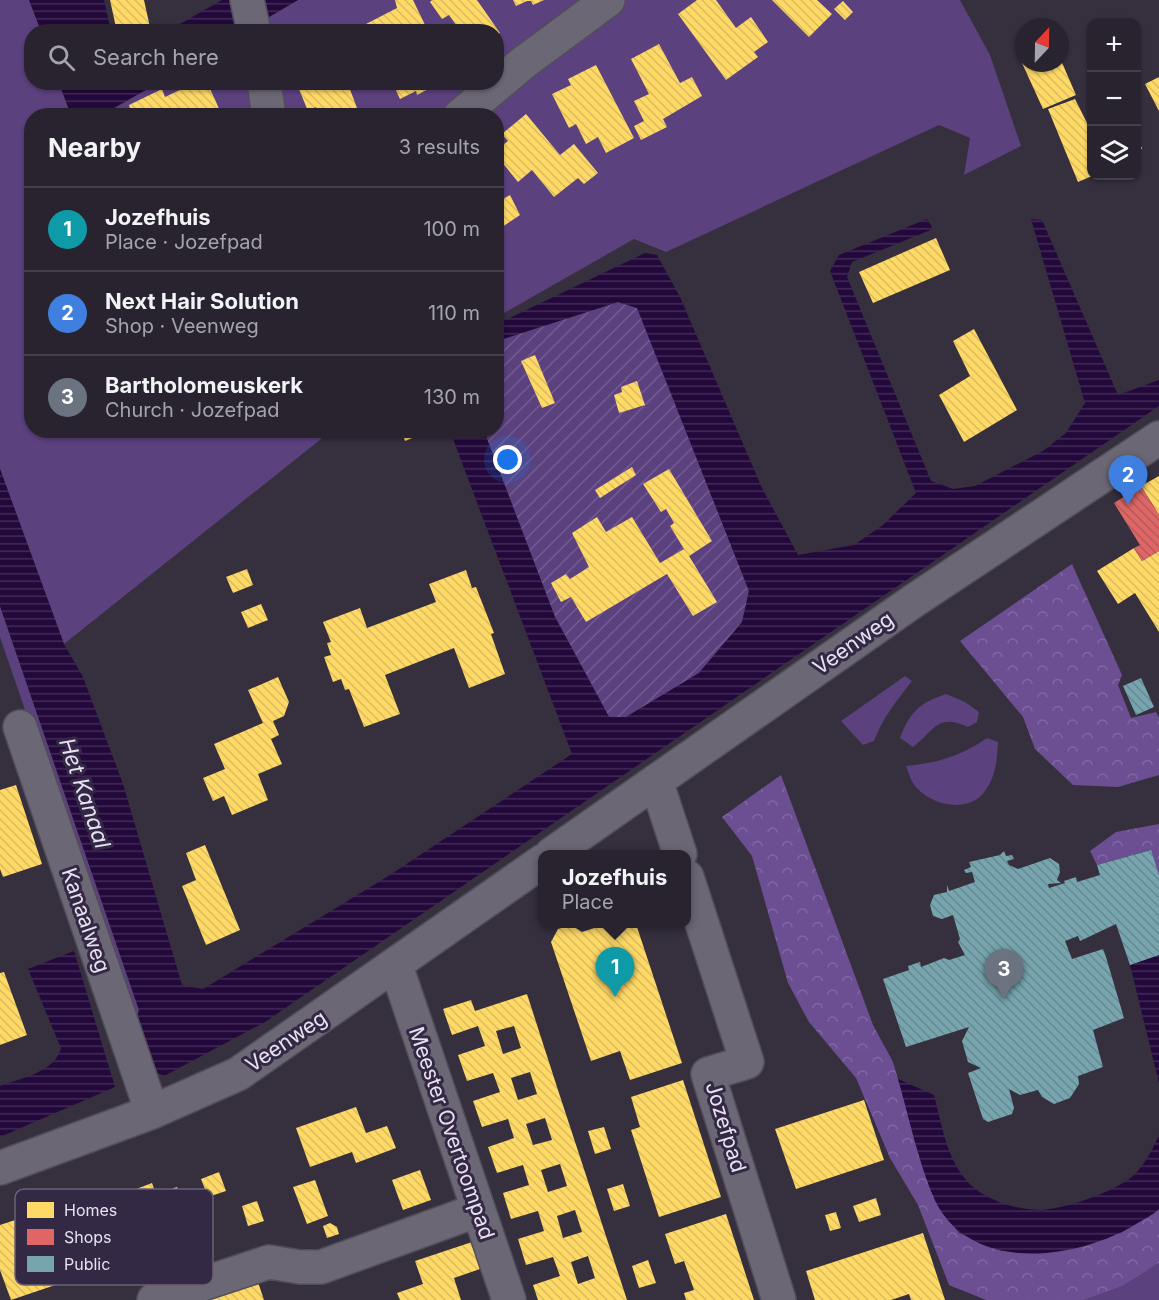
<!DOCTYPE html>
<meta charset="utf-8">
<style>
body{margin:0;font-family:Inter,sans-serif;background:#342f3a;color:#f1f3f6}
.controls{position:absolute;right:18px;top:18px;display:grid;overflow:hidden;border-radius:12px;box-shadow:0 2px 4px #0004}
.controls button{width:54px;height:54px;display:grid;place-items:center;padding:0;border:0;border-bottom:2px solid #44404a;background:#28232e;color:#f1f3f6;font:30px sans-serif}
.compass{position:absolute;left:1015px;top:18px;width:54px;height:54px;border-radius:50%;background:#28232e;box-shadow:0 2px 4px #0004;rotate:22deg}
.you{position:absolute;left:508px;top:460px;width:21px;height:21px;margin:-15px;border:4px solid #fff;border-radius:50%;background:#1a73e8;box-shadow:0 0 0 9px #1a73e833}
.badge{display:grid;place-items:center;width:39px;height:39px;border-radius:50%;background:#8bbbb9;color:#fff;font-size:20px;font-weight:700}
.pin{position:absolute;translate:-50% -50px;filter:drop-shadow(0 2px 3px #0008)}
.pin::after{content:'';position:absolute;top:32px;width:21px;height:18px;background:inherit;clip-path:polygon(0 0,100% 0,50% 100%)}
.popup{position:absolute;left:538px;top:850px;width:153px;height:78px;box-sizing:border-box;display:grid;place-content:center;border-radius:12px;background:#28232e;filter:drop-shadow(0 2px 4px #0005);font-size:20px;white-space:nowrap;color:#a5a4aa}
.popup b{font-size:22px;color:#f1f3f6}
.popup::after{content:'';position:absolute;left:50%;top:100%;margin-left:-12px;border:12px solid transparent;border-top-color:#28232e}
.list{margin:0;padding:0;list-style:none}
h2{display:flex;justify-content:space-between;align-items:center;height:78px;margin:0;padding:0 24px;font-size:26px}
h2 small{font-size:20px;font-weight:400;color:#a5a4aa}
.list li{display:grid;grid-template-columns:39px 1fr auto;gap:18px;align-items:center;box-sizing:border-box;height:84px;padding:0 24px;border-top:2px solid #44404a}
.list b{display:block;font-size:22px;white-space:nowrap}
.list p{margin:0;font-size:20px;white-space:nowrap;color:#a5a4aa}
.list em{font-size:20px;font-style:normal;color:#a5a4aa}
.icon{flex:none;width:33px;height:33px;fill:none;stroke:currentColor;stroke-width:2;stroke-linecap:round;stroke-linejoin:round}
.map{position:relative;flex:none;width:1159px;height:1300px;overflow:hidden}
.search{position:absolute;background:#28232e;box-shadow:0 2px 4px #0004;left:24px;top:24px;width:480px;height:66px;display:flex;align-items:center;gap:15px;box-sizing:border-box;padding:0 21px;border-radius:24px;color:#a5a4aa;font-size:22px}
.panel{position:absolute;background:#28232e;box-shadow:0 2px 4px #0004;left:24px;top:108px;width:480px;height:330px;border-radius:24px}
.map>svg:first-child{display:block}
</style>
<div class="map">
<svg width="1159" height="1300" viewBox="0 0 1159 1300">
<defs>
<pattern id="forest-crowns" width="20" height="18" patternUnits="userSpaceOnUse" patternTransform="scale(1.5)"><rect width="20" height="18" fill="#6c4e93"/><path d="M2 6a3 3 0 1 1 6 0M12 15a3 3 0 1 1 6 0" fill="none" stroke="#8167a3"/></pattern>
<pattern id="garden-furrows" width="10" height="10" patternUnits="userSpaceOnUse" patternTransform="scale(1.5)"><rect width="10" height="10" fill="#5c417f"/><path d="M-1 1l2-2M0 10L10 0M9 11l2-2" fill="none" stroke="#735c92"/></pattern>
<pattern id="water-rules" width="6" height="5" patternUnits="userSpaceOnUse" patternTransform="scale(1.5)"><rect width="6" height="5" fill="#23083b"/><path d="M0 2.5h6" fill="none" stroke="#432c58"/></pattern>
<pattern id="homes-back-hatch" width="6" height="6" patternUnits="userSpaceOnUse" patternTransform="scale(1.5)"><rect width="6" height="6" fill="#ffd966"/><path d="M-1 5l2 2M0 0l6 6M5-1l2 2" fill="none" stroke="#dabb60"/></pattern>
<pattern id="shops-back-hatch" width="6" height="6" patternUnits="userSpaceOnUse" patternTransform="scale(1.5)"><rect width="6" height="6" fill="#e06666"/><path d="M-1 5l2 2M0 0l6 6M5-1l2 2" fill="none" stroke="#b25c5d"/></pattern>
<pattern id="public-back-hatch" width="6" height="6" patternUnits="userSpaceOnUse" patternTransform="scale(1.5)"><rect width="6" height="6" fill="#76a5af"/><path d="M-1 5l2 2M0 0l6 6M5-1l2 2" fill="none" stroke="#678890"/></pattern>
</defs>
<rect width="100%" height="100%" fill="#352f3e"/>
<path fill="#5c417f" d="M0,0H29L41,31L32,32V82L59,83L71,115L32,116V430L331,431L64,644L0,469Z
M298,0H960L990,55L1021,146L964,175L970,138L939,125L666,252L634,239L497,317L496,116H107L108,112L158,83L496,82V32L245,31Z
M0,606L139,1010L134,1027L0,637Z
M905,676L912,681C897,700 882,719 874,741L863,745L841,721Z
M946,694L965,702L979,712L977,722L968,727C937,713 936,729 913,747L900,738C910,712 919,703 946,694Z
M987,738L998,742C997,760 996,776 985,791C969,815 927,805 913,783C910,778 908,771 906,766C937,763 961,756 987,738Z
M1159,1263V1300H1084L1123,1286Z"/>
<path fill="url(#forest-crowns)" d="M1072,564L1122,675L1118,685L1131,718L1156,712L1159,718V775L1118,787L1073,785L1035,749L1023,717L960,641Z
M781,775L873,1025L893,1062L927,1177L942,1212L959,1233L1002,1251L1121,1233L1159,1209V1263L1123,1286L1084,1300H986L949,1285L918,1205L890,1158L856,1078L809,1022L788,983L752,856L722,817Z
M1159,824V875L1150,850L1097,865L1090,851L1116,832Z"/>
<path fill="url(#garden-furrows)" d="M618,302L637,308L645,324L749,591L742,622L699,673L626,717H609L555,617L484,431L496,430L497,341Z"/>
<path fill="url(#water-rules)" d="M29,0H104L111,31H41Z
M222,0H298L245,31L166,32Z
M59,83V82L158,83L108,111L107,116L71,115Z
M927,219L933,229L852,262L847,277L931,481L953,489L975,486L1043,451L1066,433L1085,403L1031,219L1042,220L1118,395L1159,380V406L265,1022L164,1076L154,1071L134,1027L139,1010L0,606V469L64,644L83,677L123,784L182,985L203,989L390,875L572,754L450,431H484L555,617L609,717H626L699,673L742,622L749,591L637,308L618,302L497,341V324L645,253L657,255L680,297L762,488L798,555L854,545L883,525L916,493L830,271L839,255Z
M74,951L115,1087L0,1137V1086C22,1078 55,1072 61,1048L28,969Z
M1159,955V1083L1130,965Z
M898,1079L934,1095C942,1125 946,1156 966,1180C983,1200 1016,1210 1041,1210C1065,1209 1118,1191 1135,1174C1146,1163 1153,1148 1159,1135V1209C1153,1215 1144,1219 1136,1224C1082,1257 986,1273 943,1214C924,1188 908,1113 898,1079Z"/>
<path fill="url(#homes-back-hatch)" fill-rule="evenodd" d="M110,0H144L151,32H117Z
M395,0H413L426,27L416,32H357L365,28L364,25L397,8Z
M432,0H477L500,33L496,35V32H461L449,15L442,19L430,2Z
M513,0H544L533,5L531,1H527L516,6Z
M697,0H716L736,28L751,17L768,42L754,52L758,57L726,80L678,14Z
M772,0H817L832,14L809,37Z
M843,1L853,12L845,20L834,9Z
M659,44L680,83L692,77L702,96L663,119L667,127L641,140L634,126L644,121L634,101L649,94L631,59Z
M1060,58L1076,95L1043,109L1022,63H1060Z
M596,65L634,138L606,153L598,137L586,144L576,124L569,128L552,94L571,85L568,79Z
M1159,77V111L1145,84Z
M197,82H207L221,113L132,116L129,105L162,89L165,97Z
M296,82H352L348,84L360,116H319L316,107L308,111Z
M392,82H430L432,87L417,95L416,91L400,99Z
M1075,99L1092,133V176L1078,182L1048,109Z
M526,114L560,155L574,144L598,173L584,184L578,178L554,197L532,170L518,182L501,161L504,159L497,150L508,141L502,134Z
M1137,140L1142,148L1137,156Z
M510,195L520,215L496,231V203Z
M936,238L950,270L873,303L859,272Z
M974,329L1017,410L964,442L939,395L970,376L953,341Z
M535,355L555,403L542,408L521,361Z
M637,381L645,405L619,413L614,395L622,392L621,387Z
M401,430H427V432L405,441Z
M632,467L636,475L600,498L595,490Z
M669,469L712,541L689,556L717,602L693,616L667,574L586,622L571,597L561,602L551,583L566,574L570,579L589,567L572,533L597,517L606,532L632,517L660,563L684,549L670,526L674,523L666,509L661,512L643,484Z
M1159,476V515L1141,486Z
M1134,548L1142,561L1159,551V632L1135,593L1118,604L1097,571Z
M247,569L253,585L233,593L226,577Z
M466,570L472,588L476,587L494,633L491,634L505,674L469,688L454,648L385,675L400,714L364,727L349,689L345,690L341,679L333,682L324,657L331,655L327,643L331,642L323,622L360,608L367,628L436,602L429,584Z
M261,604L268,620L248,628L241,612Z
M278,677L289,702L284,716L273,721L279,735L271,739L282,764L258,774L268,800L232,815L224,796L213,801L203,778L225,769L214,744L263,723L248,690Z
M16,785L42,864L3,877L0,869V790Z
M205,845L240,930L206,945L182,886L196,880L186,853Z
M607,924H636L682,1063L630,1080L620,1051L591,1061L551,942L558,929L571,925L582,932Z
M4,972L27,1035L0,1045V973Z
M527,994L557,1087L627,1300H538L533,1285L560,1276L553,1257L526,1265L518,1239L544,1231L538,1211L511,1219L503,1193L529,1185L523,1165L497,1173L488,1147L514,1138L508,1119L482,1127L473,1101L500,1092L493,1073L467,1081L458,1055L485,1046L478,1026L452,1035L443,1009L471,1000L475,1011ZM514,1026L521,1048L503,1054L496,1031ZM530,1072L537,1094L518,1100L511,1078ZM545,1118L552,1140L533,1145L526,1124ZM560,1164L567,1186L548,1192L541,1170ZM575,1210L582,1232L563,1238L557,1216ZM588,1256L595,1278L578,1284L571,1262Z
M683,1080L721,1197L659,1217L631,1130L640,1127L631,1097Z
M864,1100L884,1160L796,1189L775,1129Z
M356,1107L366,1133L387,1126L396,1148L356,1163L352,1152L310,1167L296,1128Z
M604,1127L611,1149L595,1154L588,1131Z
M420,1170L431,1200L403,1210L392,1180Z
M219,1172L226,1191L208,1197L201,1179Z
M315,1180L328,1216L307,1224L293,1187Z
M152,1183L156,1194L177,1187L189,1220L168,1227L166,1221L98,1246L84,1209Z
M623,1184L630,1206L614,1211L607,1189Z
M876,1198L881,1215L859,1222L853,1206Z
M257,1201L264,1221L248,1226L242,1206Z
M836,1212L841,1228L830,1231L825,1215Z
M726,1214L754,1300H686L684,1293L694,1290L684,1261L675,1264L665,1234Z
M21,1218L34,1254L66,1242L79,1277L11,1300L0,1270V1225Z
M330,1223L337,1227L339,1234L327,1238L323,1226Z
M923,1233L945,1300H911L909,1294L891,1300H815L806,1271Z
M472,1242L480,1269L454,1278L461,1300H400L397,1293L423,1284L415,1261Z
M648,1260L656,1283L639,1288L632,1266Z
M258,1282L264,1300H204Z"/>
<path fill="url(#shops-back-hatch)" d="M1141,486L1159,515V551L1142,561L1134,548L1140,545L1114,503Z"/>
<path fill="url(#public-back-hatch)" d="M1141,678L1154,707L1136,715L1123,686Z
M1151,850L1159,875V955L1130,965L1116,924L1080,941L1078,936L1065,941L1072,959L1103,949L1106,957L1124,1018L1093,1030L1103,1067L1078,1076L1079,1084L1070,1098L1054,1104L1042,1097L1038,1090L1020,1095L1009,1089L1014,1108L1012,1114L988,1122L983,1119L968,1073L981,1068L968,1062L962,1041L969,1027L906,1047L883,979L909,970L908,966L920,962L921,967L944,958L949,960L965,955L958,942L960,939L953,915L942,919L933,916L930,905L934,895L947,892V885L949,891L975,882L972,872L966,873L964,870L971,867L969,862L1000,855L1004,851L1006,856L1012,855L1014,859L1007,861L1009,865L1018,869L1050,858L1059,864L1060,872L1057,880L1061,883L1048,884L1049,888L1065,883L1064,881L1076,877L1077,882L1100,875L1097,865Z"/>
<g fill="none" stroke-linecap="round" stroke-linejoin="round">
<g stroke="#524d5a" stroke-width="36">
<path id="street" d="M247,0L254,32
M264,82L269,116
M460,116L523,63L608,0
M20,727L152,1112
M656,781L680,854
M552,854L915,600L1159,438
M687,877L747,1062L708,1074L779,1300
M396,966L509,1300
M0,1168L152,1112L238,1074L543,861
M154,1300L269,1262L300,1267H321L478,1210"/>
</g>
<use href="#street" stroke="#6c6774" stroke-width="33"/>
</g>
<g text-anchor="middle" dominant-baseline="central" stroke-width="6" stroke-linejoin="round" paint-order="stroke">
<g font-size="21" fill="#e7e1f2" stroke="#342944">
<text transform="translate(853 643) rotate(-35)">Veenweg</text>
<text transform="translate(86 920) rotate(71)">Kanaalweg</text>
<text transform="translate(286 1041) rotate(-34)">Veenweg</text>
<text transform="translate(726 1127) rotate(73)">Jozefpad</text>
<text transform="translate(452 1133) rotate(71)">Meester Overtoompad</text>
</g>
<g font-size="22" font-style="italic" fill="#e8e0f5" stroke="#342944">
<text transform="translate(85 793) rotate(71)">Het Kanaal</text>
</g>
</g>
<rect x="15" y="1189" width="198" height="96" rx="9" fill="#342944" stroke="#6a6078" stroke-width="1.5"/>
<rect x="27" y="1202" width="27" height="16" fill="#ffd966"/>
<rect x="27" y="1229" width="27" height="16" fill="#e06666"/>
<rect x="27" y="1256" width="27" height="16" fill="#76a5af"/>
<g font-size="16" fill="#e7e1f2">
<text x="64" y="1216">Homes</text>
<text x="64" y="1243">Shops</text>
<text x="64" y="1270">Public</text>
</g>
</svg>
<div class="controls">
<button>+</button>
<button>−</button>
<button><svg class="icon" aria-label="layers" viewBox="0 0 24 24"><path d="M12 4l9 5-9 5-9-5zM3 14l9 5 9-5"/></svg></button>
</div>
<svg class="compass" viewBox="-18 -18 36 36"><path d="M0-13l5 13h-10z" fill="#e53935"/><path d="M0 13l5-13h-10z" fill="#a5a4aa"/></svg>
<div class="you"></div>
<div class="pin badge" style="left:615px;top:997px;background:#0f9aa8">1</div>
<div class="popup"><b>Jozefhuis</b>Place</div>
<div class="pin badge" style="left:1128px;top:505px;background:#3f7fe0">2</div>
<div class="pin badge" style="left:1004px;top:999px;background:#6b7280">3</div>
<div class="search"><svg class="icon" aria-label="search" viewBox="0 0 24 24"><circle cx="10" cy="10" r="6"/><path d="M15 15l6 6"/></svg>Search here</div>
<section class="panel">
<h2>Nearby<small>3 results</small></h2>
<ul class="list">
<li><span class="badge" style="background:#0f9aa8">1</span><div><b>Jozefhuis</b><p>Place · Jozefpad</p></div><em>100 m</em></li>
<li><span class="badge" style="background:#3f7fe0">2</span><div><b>Next Hair Solution</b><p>Shop · Veenweg</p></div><em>110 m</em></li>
<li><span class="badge" style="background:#6b7280">3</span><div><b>Bartholomeuskerk</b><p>Church · Jozefpad</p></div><em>130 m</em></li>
</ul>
</section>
</div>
